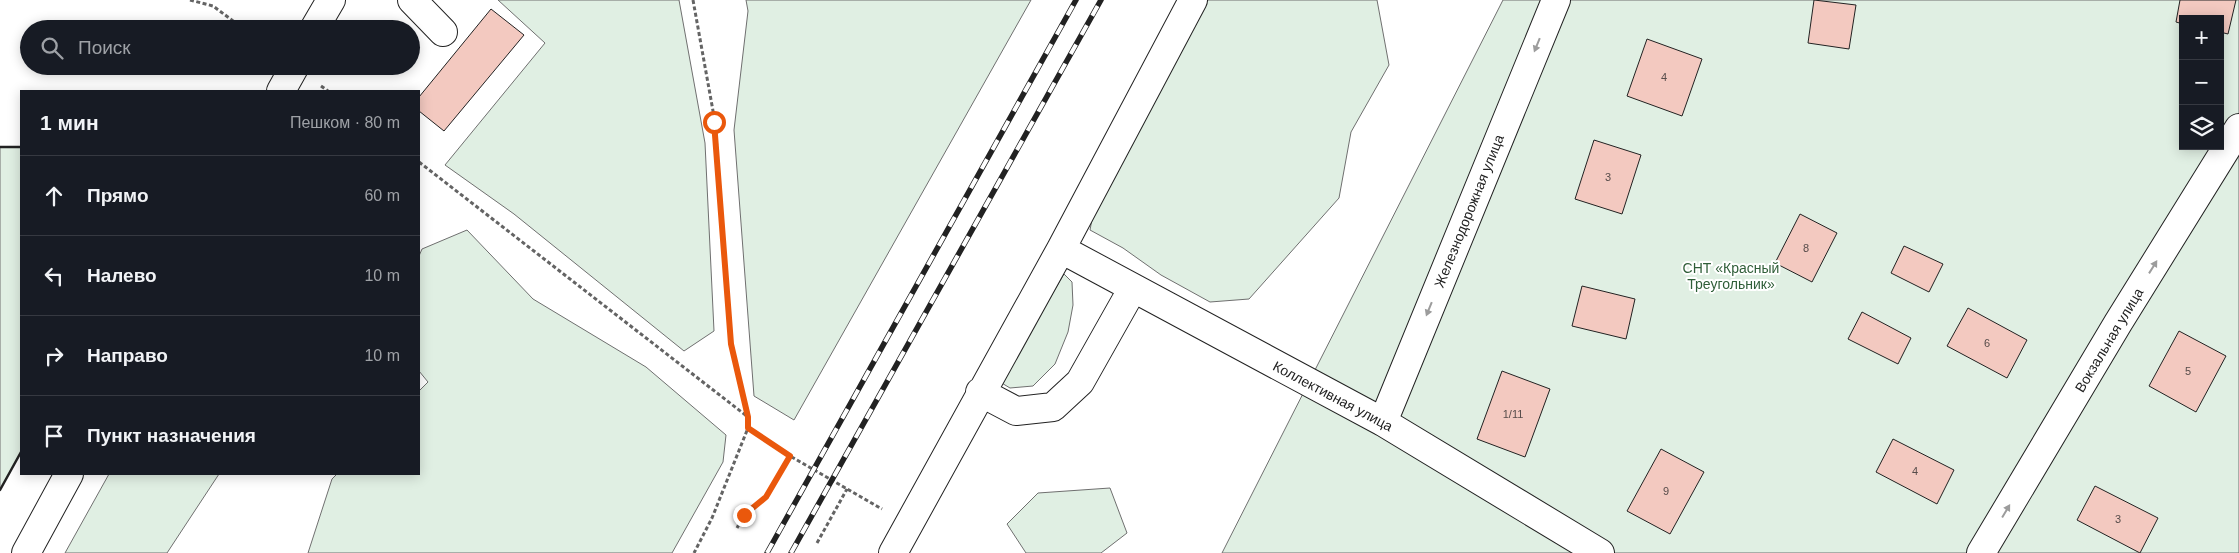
<!DOCTYPE html>
<html lang="ru">
<meta charset="utf-8">
<style>
body{margin:0;font-family:Helvetica,sans-serif;background:#20242c;color:#f1f3f6}
.controls{position:absolute;right:15px;top:15px;display:grid;overflow:hidden;border-radius:0px;box-shadow:0 2px 12px #0003}
.controls button{width:45px;height:45px;display:grid;place-items:center;padding:0;border:0;border-bottom:1px solid #363941;background:#171b24;color:#f1f3f6;font:25px sans-serif}
.stop{position:absolute;width:15px;height:15px;margin:-11px;border:4px solid #ea580c;border-radius:50%;background:#fff}
.stop.end{background:#ea580c;border-color:#fff;box-shadow:0 1px 5px #0008}
.list{margin:0;padding:0;list-style:none}
h2{display:flex;justify-content:space-between;align-items:center;height:65px;margin:0;padding:0 20px;font-size:21px}
h2 small{font-size:16px;font-weight:400;color:#9ea1a6}
.list li{display:grid;grid-template-columns:32px 1fr auto;gap:15px;align-items:center;box-sizing:border-box;height:80px;padding:0 20px;border-top:1px solid #363941}
.list b{display:block;font-size:19px;white-space:nowrap}
.list em{font-size:16px;font-style:normal;color:#9ea1a6}
.icon{flex:none;width:28px;height:28px;fill:none;stroke:currentColor;stroke-width:2;stroke-linecap:round;stroke-linejoin:round}
.map{position:relative;flex:none;width:2239px;height:553px;overflow:hidden}
.search{position:absolute;background:#171b24;box-shadow:0 2px 12px #0003;left:20px;top:20px;width:400px;height:55px;display:flex;align-items:center;gap:12px;box-sizing:border-box;padding:0 18px;border-radius:28px;color:#9ea1a6;font-size:19px}
.panel{position:absolute;background:#171b24;box-shadow:0 2px 12px #0003;left:20px;top:90px;width:400px;height:385px;border-radius:0px}
.map>svg:first-child{display:block}
</style>
<div class="map">
<svg width="2239" height="553" viewBox="0 0 2239 553">
<rect width="100%" height="100%" fill="#fff"/>
<path fill="#e0efe3" stroke="#6f6f6f" fill-rule="evenodd" d="M498,0H679L705,143L714,331L684,351L514,214L445,165L545,43Z
M746,0H1031L794,420L754,396L734,130L748,11Z
M1208,0H1377L1389,65L1351,132L1339,198L1249,299L1210,302L1161,275L1123,248L1090,230L1096,198Z
M1503,0H2239V553H1222ZM2183,19H2220V146H2183Z
M0,147H21V452L0,490Z
M467,230L533,299L646,367L726,435L723,462L672,553H308L332,479L337,474H419V391L428,382L419,371V256L422,249Z
M1064,274L1072,282L1073,305L1068,332L1055,364L1033,386L1010,388L1000,382Z
M109,474H219L167,553H65Z
M1110,488L1127,533L1101,553H1026L1007,524L1038,493Z"/>
<path fill="#f3c9c0" stroke="#222" d="M1814,0L1856,5L1849,49L1808,43Z
M2180,0H2236L2228,34L2220,32V19H2183V24L2176,22Z
M491,9L524,35L444,131L419,111V97Z
M1647,39L1702,59L1682,116L1627,96Z
M1594,140L1641,155L1622,214L1575,199Z
M1800,214L1837,233L1812,282L1775,263Z
M1904,246L1943,264L1929,292L1891,273Z
M1582,286L1635,299L1626,339L1572,326Z
M1968,308L2027,340L2007,378L1947,346Z
M1862,312L1911,338L1898,364L1848,339Z
M2179,331L2226,356L2196,412L2149,386Z
M1502,371L1550,389L1525,457L1477,439Z
M1893,439L1954,470L1937,504L1876,472Z
M1661,449L1704,472L1670,534L1627,511Z
M2095,486L2158,518L2140,553L2077,520Z"/>
<g fill="none" stroke-linecap="round" stroke-linejoin="round">
<g stroke="#222" stroke-width="30">
<path id="minor" d="M412,0L443,32
M314,29L331,0
M281,91L295,66
M1061,249L1383,422L1600,553
M980,392L1016,411L1053,407L1080,382L1133,288
M1383,422L1556,0
M26,553L69,474
M893,553L1061,249L1193,0
M1981,553L2118,323L2239,128"/>
</g>
<path stroke="#646464" stroke-width="3" stroke-dasharray="4 2.5" stroke-linecap="butt" d="M190,0L213,6L244,29
M693,0L715,122L731,344L749,417L748,428L712,518L694,553
M321,86L328,91
M419,162L748,417
M748,428L790,456L882,509
M737,528L744,515L766,497L790,456
M817,543L847,489"/>
<use href="#minor" stroke="#fff" stroke-width="28"/>
<g stroke="#222" stroke-width="5.5">
<path id="rail" d="M767,553L1076,0
M791,553L1101,0"/>
</g>
<use href="#rail" stroke="#fff" stroke-width="4" stroke-dasharray="11" stroke-linecap="butt"/>
<path stroke="#222" stroke-width="2.5" d="M0,147H21
M0,490L21,452"/>
</g>
<defs><path id="oneway-solid" d="M-6-.8H1V-3.2L6.5 0L1 3.2V.8H-6Z" transform="scale(1.25)"/></defs>
<g fill="#9c9c9c">
<use href="#oneway-solid" transform="translate(1537 45) rotate(112)"/>
<use href="#oneway-solid" transform="translate(2153 267) rotate(-58)"/>
<use href="#oneway-solid" transform="translate(1429 309) rotate(112)"/>
<use href="#oneway-solid" transform="translate(2006 511) rotate(-59)"/>
</g>
<g fill="none" stroke-linecap="round" stroke-linejoin="round">
<path stroke="#ea580c" stroke-width="6" d="M714,122L731,344L748,417V428L790,456L766,497L744,515"/>
</g>
<g text-anchor="middle" dominant-baseline="central" stroke-width="4" stroke-linejoin="round" paint-order="stroke">
<g font-size="11" fill="#564c4a">
<text x="1664" y="77">4</text>
<text x="1608" y="177">3</text>
<text x="1806" y="248">8</text>
<text x="1987" y="343">6</text>
<text x="2188" y="371">5</text>
<text x="1513" y="414">1/11</text>
<text x="1915" y="471">4</text>
<text x="1666" y="491">9</text>
<text x="2118" y="519">3</text>
</g>
<g font-size="14" fill="#222" stroke="#fff">
<text transform="translate(1469 211) rotate(-68)">Железнодорожная улица</text>
<text transform="translate(2109 340) rotate(-59)">Вокзальная улица</text>
<text transform="translate(1333 396) rotate(28)">Коллективная улица</text>
</g>
<g font-size="14" fill="#2f5e38" stroke="#fff">
<text x="1731" y="268">СНТ «Красный<tspan x="1731" dy="16">Треугольник»</tspan></text>
</g>
</g>
</svg>
<div class="controls">
<button>+</button>
<button>−</button>
<button><svg class="icon" aria-label="layers" viewBox="0 0 24 24"><path d="M12 4l9 5-9 5-9-5zM3 14l9 5 9-5"/></svg></button>
</div>
<div class="stop" style="left:714px;top:122px"></div>
<div class="stop end" style="left:744px;top:515px"></div>
<div class="search"><svg class="icon" aria-label="search" viewBox="0 0 24 24"><circle cx="10" cy="10" r="6"/><path d="M15 15l6 6"/></svg>Поиск</div>
<section class="panel">
<h2>1 мин<small>Пешком · 80 m</small></h2>
<ul class="list">
<li><svg class="icon" aria-label="ahead" viewBox="0 0 24 24"><path d="M12 20V5M6 11l6-6 6 6"/></svg><div><b>Прямо</b></div><em>60 m</em></li>
<li><svg class="icon" aria-label="left" viewBox="0 0 24 24"><path d="M17 20v-9H6M10 6l-5 5 5 5"/></svg><div><b>Налево</b></div><em>10 m</em></li>
<li><svg class="icon" aria-label="right" viewBox="0 0 24 24"><path d="M7 20v-9h11M14 6l5 5-5 5"/></svg><div><b>Направо</b></div><em>10 m</em></li>
<li><svg class="icon" aria-label="arrive" viewBox="0 0 24 24"><path d="M6 21V4h12l-3 4 3 4H6"/></svg><div><b>Пункт назначения</b></div></li>
</ul>
</section>
</div>
